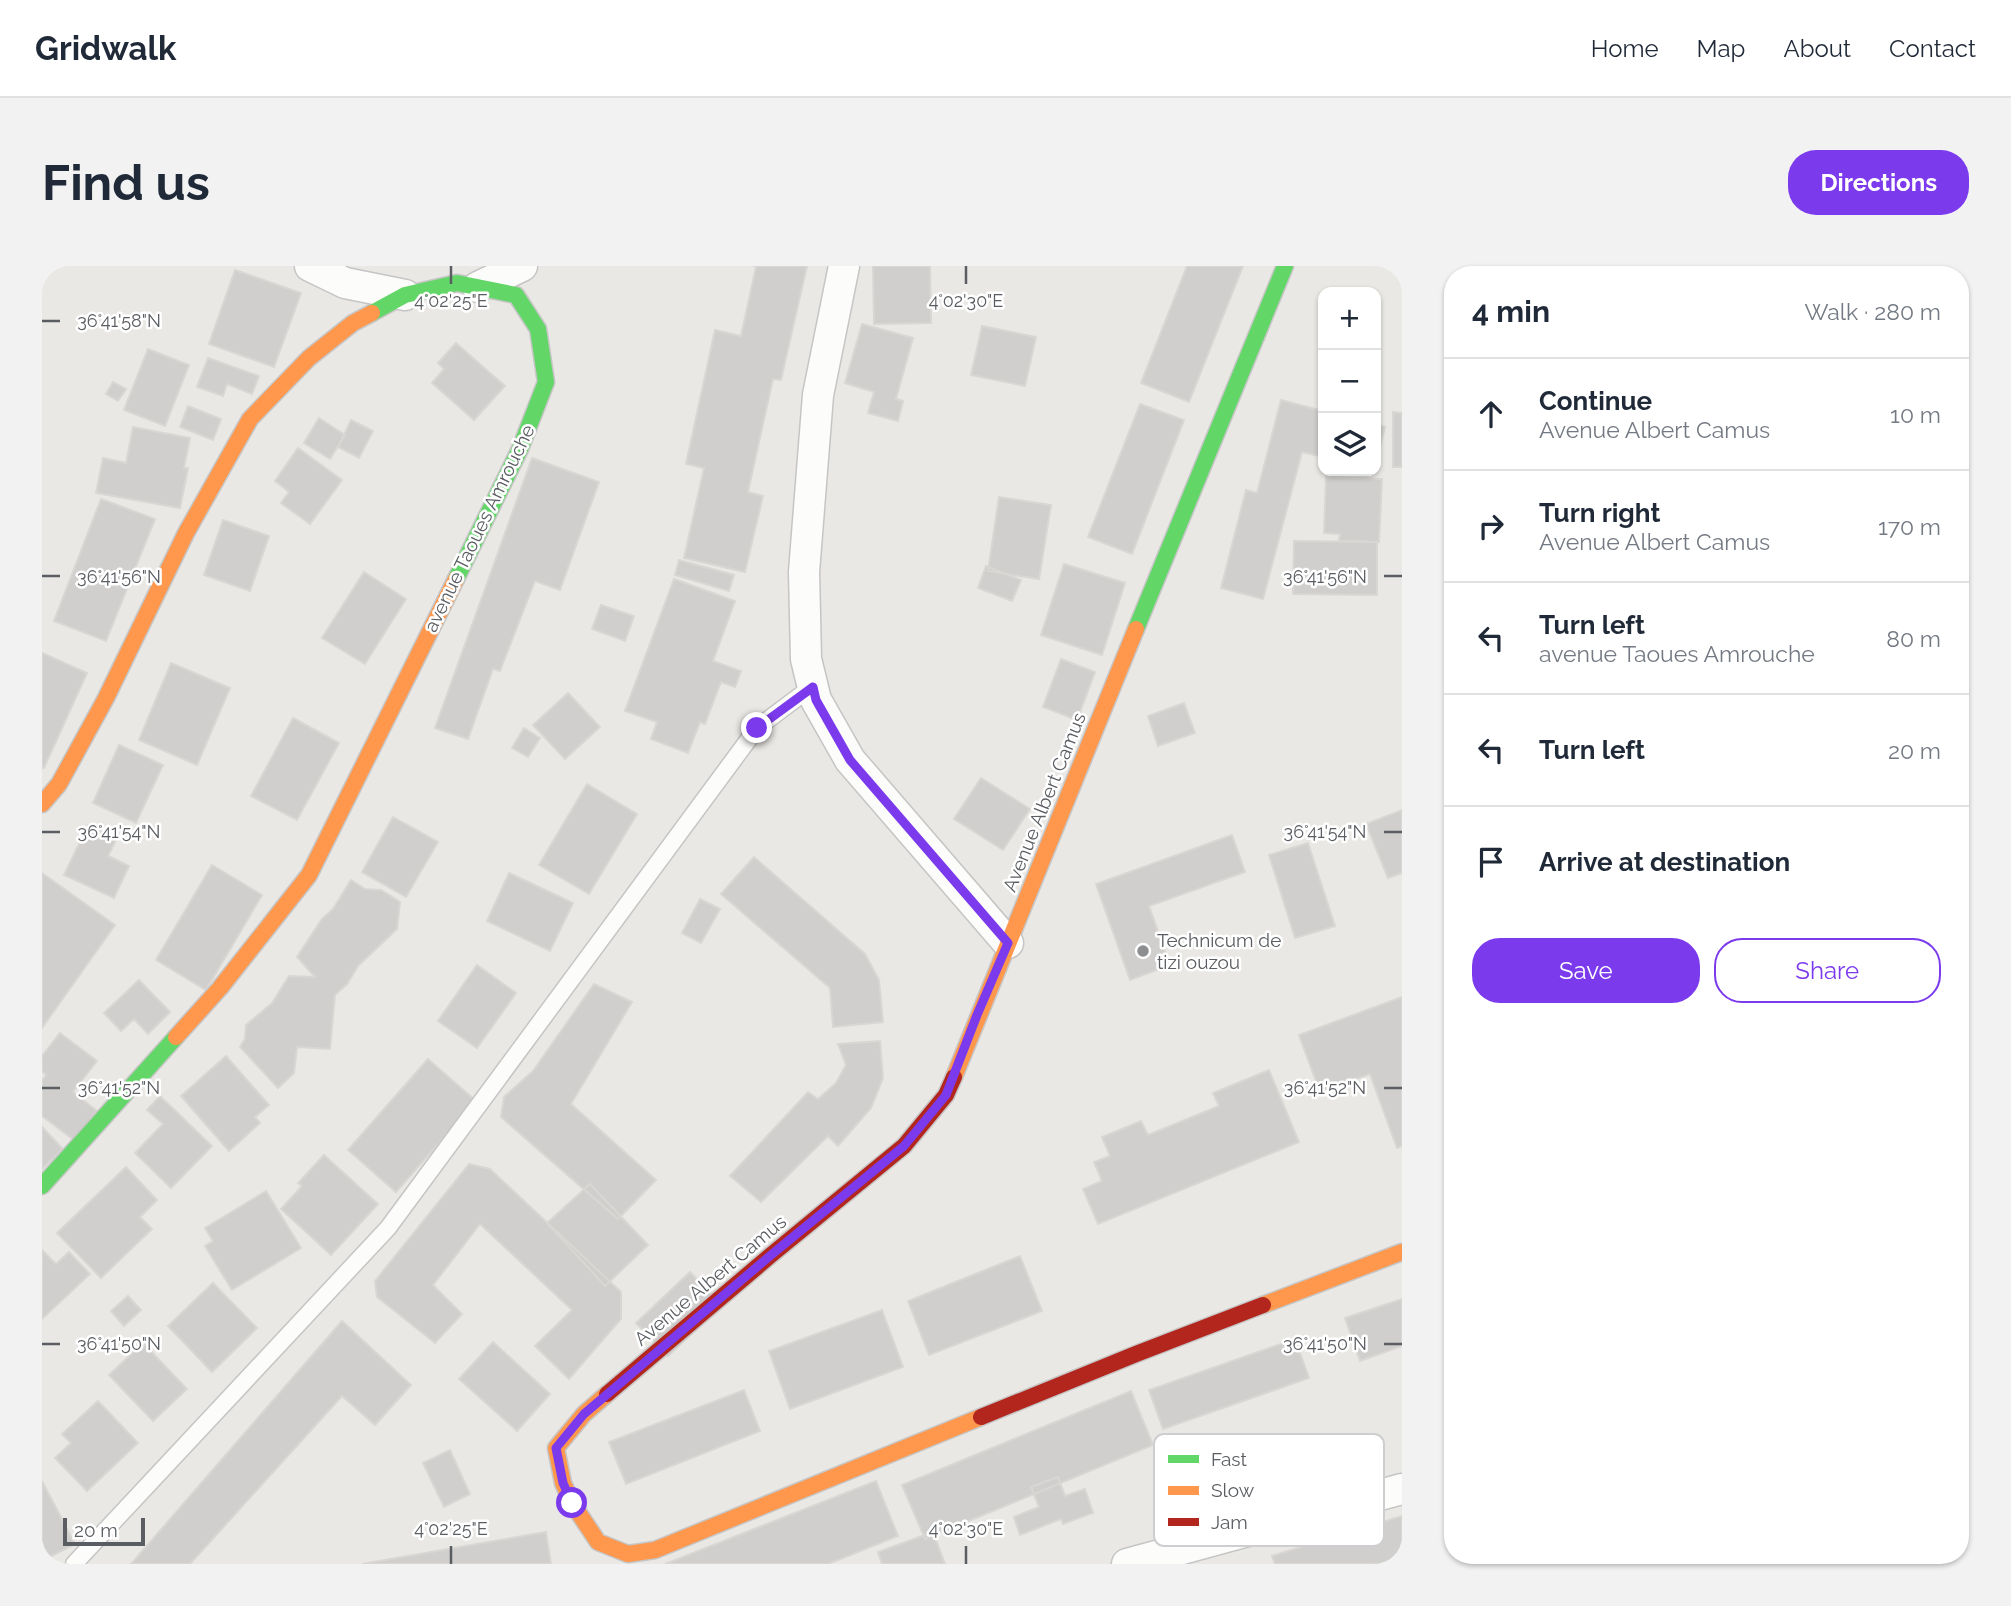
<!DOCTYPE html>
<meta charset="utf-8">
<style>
body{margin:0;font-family:Raleway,sans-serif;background:#f2f2f3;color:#1f2937}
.controls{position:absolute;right:21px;top:21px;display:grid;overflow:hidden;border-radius:14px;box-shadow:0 2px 5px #0004}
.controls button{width:63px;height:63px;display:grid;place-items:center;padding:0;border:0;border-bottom:2px solid #e0e1e3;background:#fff;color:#1f2937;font:35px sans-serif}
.scale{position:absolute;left:21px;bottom:18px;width:82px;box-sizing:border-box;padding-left:7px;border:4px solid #5a5d61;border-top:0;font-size:19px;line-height:24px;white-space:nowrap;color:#5a5d61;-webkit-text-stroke:5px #fff;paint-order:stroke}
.stop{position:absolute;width:21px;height:21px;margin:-16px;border:5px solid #7c3aed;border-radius:50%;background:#fff}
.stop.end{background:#7c3aed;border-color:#fff;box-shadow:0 2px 7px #0008}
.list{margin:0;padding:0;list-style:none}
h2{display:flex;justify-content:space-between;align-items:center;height:91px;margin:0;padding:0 28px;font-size:30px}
h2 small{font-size:23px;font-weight:400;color:#747a83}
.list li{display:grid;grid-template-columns:46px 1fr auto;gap:21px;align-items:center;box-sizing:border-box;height:112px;padding:0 28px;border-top:2px solid #e0e1e3}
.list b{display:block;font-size:26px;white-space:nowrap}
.list p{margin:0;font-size:23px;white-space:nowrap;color:#747a83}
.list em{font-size:23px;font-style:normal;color:#747a83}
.actions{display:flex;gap:14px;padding:21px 28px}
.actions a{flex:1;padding:16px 0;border:2px solid #7c3aed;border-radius:28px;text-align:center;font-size:24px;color:#7c3aed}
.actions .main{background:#7c3aed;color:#fff}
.icon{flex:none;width:38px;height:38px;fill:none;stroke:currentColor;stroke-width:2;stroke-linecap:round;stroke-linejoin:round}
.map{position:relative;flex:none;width:1360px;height:1298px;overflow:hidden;border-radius:28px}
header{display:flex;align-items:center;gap:42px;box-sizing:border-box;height:98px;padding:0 35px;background:#fff;border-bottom:2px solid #e0e1e3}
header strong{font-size:33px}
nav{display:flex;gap:38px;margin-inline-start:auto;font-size:24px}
.intro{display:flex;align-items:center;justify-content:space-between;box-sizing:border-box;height:168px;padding:0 42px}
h1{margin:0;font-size:49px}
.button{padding:18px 32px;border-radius:28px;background:#7c3aed;color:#fff;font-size:24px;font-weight:700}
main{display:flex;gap:42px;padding:0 42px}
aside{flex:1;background:#fff;border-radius:28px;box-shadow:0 2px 5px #0004}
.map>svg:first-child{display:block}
</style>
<header>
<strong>Gridwalk</strong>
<nav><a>Home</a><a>Map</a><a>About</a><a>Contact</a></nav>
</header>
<div class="intro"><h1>Find us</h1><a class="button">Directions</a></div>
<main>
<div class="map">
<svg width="1360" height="1298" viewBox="0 0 1360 1298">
<rect width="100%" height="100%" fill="#eae8e4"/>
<path fill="#d0cfcd" stroke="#d9d7d4" stroke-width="2" d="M712,0H765L739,114L731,113L706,226L721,230L703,306L642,292L662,202L644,198L673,64L699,70L714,1Z
M831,0H888L889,57L832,58Z
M1145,0H1201L1147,136L1099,117Z
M193,4L259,27L232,101L167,78Z
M820,58L871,72L854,133L861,135L856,155L826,147L832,126L803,117Z
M940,60L994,71L983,120L929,109Z
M414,77L463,120L432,154L390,117L402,103L396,97Z
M106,83L147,99L123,160L82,144Z
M166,92L217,110L210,128L185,118L181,130L155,121Z
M71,116L84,123L76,135L64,128Z
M1239,134L1281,145V191L1260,186L1221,333L1179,322L1204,224L1215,227Z
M1098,138L1142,154L1090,288L1046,271Z
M146,140L179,153L171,174L138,161Z
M1351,146L1360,147V201H1351Z
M277,152L303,169L288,193L262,177Z
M309,154L331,165L317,192L296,181Z
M1334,158L1343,161L1334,197Z
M91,161L148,172L142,202H146L138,242L54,227L61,192L84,197Z
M256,182L300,214L268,258L239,237L247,226L233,215Z
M490,192L557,216L518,324L493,315L458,405L451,403L426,473L393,462Z
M1284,211L1340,213L1337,276L1297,275L1298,268L1282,267Z
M957,231L1009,239L997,313L946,305Z
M59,233L113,253L64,375L12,355Z
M181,254L227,270L208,325L162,309Z
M1252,275L1335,276V329L1251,328Z
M637,294L692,309L687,325L633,309Z
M1022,298L1083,317L1060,389L999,369Z
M944,300L979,314L970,335L936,322Z
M322,306L364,333L323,398L280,372Z
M632,313L693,335L671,395L699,405L693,421L679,416L663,458L658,456L646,487L609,473L615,456L583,445Z
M559,339L592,350L583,375L550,363Z
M0,387L45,407L2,502H0Z
M1019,393L1053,406L1035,454L1001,441Z
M129,397L188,422L155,499L97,474Z
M526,427L558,461L523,493L491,459Z
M1142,437L1153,467L1116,480L1106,450Z
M251,452L297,477L255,554L209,530Z
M482,462L498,472L486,491L470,482Z
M77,479L121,499L94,557L51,537Z
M939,512L988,543L961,584L912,553Z
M545,518L595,548L547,628L497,599Z
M1360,544V607L1346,612L1324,558Z
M351,551L396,576L364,631L320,606Z
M46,559L75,572L66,590L87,600L72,632L22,609Z
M1190,569L1203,606L1107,640L1128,699L1088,714L1054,618Z
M1266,577L1293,660L1253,672L1227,589Z
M712,591L823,688L837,714L841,756L791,761L788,722L679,628Z
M170,599L220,629L164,724L114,694Z
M0,607L73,659L0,762Z
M467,607L531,637L508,685L445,655Z
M309,614L323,623L339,624L358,636L355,663L316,700L305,718L293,729L288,783L255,781L252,807L236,822L198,781L203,773L204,759L230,737L247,710L273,711L255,691L280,653L291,643Z
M658,633L678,643L659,677L640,667Z
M435,699L474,727L435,782L396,755Z
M97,714L128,746L106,768L92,753L79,765L62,747Z
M552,718L590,736L529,838L614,914L576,953L459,851L462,831L491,805Z
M1360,731V880L1355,882L1328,808L1278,826L1257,769Z
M18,767L55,795L31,826L55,845L32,874L0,850V814L4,809L0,805V790Z
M838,775L841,812L829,842L796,880L786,870L719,936L688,910L766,826L776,833L794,817L804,799L796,778Z
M184,790L227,839L213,851L218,857L187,885L139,830Z
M386,793L434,835L354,926L306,884Z
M1227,804L1257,876L1056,958L1041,923L1060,915L1052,896L1068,890L1060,871L1099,855L1106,869L1177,840L1171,827Z
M118,830L170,880L129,922L93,887L121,858L105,844Z
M0,861L21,883L0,903Z
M282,889L336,938L289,989L239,943L260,920L256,917Z
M427,898L448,903L579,1026V1053L527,1113L493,1080L530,1044L438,958L391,1019L420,1048L393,1077L335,1031L333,1015Z
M84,901L115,934L98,951L110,963L59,1012L15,967Z
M548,918L606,979L563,1020L505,957Z
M224,925L259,982L190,1024L163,980L171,975L163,962Z
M0,984L14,998L27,986L48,1008L0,1053Z
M978,990L1000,1045L887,1089L866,1035Z
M648,1006L680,1039L626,1090L594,1057Z
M171,1017L215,1062L170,1106L126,1060Z
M86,1030L99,1044L82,1060L69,1045Z
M1360,1033V1080L1318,1095L1303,1052Z
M840,1044L861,1101L748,1143L727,1085Z
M300,1055L369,1119L333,1159L300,1130L148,1298H89Z
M1253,1073L1267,1112L1121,1163L1107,1124Z
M451,1076L508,1128L475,1165L417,1113Z
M101,1077L145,1123L111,1155L67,1109Z
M702,1124L718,1165L584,1218L567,1176Z
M1089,1125L1111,1179L883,1273L860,1219Z
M56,1135L96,1177L45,1225L13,1192L29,1177L20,1168Z
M408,1184L428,1228L402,1241L381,1197Z
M1016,1211L1023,1230L1043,1223L1051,1247L1021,1258L1019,1253L978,1269L972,1251L997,1241L989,1221Z
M0,1215L33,1278L0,1295Z
M834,1215L856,1270L786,1298H623Z
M1360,1250V1294L1346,1298H1233L1230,1290Z
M504,1266L509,1298H320Z
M891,1266L903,1298H840L836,1286Z"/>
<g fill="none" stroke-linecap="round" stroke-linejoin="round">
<g stroke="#c5c5c5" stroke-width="19">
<path id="lane" d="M32,1298L346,962L715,462L771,420"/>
</g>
<g stroke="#c5c5c5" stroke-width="33">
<path id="street" d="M268,0L303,17L363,29
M802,0L776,129L762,306L764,393L774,434L808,494L966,677
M436,21L480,0
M1085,1298L1360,1223"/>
</g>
<g stroke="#c6c6c6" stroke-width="19">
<path id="fast" d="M330,47L363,29L415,17L474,29L496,63L504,116L478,183L414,313
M1094,363L1243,0
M0,920L134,771"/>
</g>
<g stroke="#c6c6c6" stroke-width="19">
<path id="slow" d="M0,538L17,518L64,432L144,267L208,153L267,92L311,57L330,47
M134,771L178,722L267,609L414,313
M912,811L1094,363
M1221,1039L1360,986
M565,1128L542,1148L514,1182L521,1217L530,1237L556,1276L586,1288L613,1284L939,1151"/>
</g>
<g stroke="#c6c6c6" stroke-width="19">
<path id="jam" d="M565,1128L729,989L862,880L904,829L912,811
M939,1151L1094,1088L1221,1039"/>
</g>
<use href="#lane" stroke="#fcfcfb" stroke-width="16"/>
<use href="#street" stroke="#fcfcfb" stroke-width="30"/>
<use href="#fast" stroke="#63d668" stroke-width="16"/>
<use href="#slow" stroke="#ff974d" stroke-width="16"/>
<use href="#jam" stroke="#b3261e" stroke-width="16"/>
</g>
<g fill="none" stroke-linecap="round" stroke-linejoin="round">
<path stroke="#7c3aed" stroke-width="9" d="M530,1237L521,1217L514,1182L542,1148L729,989L862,880L904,829L935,749L966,677L808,494L774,434L771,421L715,462"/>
</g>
<path fill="none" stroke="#5a5d61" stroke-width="2.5" d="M409,0V18M924,0V18M0,55H18M0,310H18M1342,310H1360M0,566H18M1342,566H1360M0,822H18M1342,822H1360M0,1078H18M1342,1078H1360M409,1280V1298M924,1280V1298"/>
<circle fill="#8c8e8f" stroke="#fff" stroke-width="2.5" cx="1101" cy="685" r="7"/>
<g text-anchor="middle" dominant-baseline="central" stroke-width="5" stroke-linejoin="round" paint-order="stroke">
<g font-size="19" fill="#5a5d61" stroke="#fff">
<text transform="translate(437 262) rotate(-64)">avenue Taoues Amrouche</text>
<text transform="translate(1002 536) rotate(-68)">Avenue Albert Camus</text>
<text transform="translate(668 1014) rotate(-40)">Avenue Albert Camus</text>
</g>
<g font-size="19" fill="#5a5d61" stroke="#fff" text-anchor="start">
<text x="1115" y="674">Technicum de<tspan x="1115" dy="22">tizi ouzou</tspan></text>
</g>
</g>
<rect x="1112" y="1168" width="230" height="112" rx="10" fill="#fff" stroke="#ceced0" stroke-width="2"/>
<rect x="1126" y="1189" width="31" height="8" fill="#63d668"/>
<rect x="1126" y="1220" width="31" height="9" fill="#ff974d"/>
<rect x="1126" y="1252" width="31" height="8" fill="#b3261e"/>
<g font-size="19" fill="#5a5d61">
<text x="1169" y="1200">Fast</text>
<text x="1169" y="1231">Slow</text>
<text x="1169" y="1263">Jam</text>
</g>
<g font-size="18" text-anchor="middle" fill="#5a5d61" stroke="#fff" stroke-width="5" stroke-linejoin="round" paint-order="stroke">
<text x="409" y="41">4°02'25"E</text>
<text x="924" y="41">4°02'30"E</text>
<text x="77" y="61">36°41'58"N</text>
<text x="77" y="317">36°41'56"N</text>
<text x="1283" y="317">36°41'56"N</text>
<text x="77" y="572">36°41'54"N</text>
<text x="1283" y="572">36°41'54"N</text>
<text x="77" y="828">36°41'52"N</text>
<text x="1283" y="828">36°41'52"N</text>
<text x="77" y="1084">36°41'50"N</text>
<text x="1283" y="1084">36°41'50"N</text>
<text x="409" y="1269">4°02'25"E</text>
<text x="924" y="1269">4°02'30"E</text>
</g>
</svg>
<div class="controls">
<button>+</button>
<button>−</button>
<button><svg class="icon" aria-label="layers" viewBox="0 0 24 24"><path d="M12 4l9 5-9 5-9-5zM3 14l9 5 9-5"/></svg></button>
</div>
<div class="scale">20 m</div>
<div class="stop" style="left:530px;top:1237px"></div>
<div class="stop end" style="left:715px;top:462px"></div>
</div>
<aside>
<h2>4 min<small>Walk · 280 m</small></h2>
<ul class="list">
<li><svg class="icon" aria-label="ahead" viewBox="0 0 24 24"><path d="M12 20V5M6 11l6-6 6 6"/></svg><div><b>Continue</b><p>Avenue Albert Camus</p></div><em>10 m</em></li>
<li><svg class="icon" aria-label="right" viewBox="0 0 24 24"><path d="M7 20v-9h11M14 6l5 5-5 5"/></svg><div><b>Turn right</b><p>Avenue Albert Camus</p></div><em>170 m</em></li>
<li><svg class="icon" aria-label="left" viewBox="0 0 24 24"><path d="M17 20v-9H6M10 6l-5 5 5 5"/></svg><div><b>Turn left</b><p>avenue Taoues Amrouche</p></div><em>80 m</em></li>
<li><svg class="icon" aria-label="left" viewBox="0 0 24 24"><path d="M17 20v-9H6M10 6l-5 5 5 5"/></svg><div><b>Turn left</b></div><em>20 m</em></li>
<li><svg class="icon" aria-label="arrive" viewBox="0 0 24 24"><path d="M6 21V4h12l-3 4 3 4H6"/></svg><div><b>Arrive at destination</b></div></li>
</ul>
<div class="actions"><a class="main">Save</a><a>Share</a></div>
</aside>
</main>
